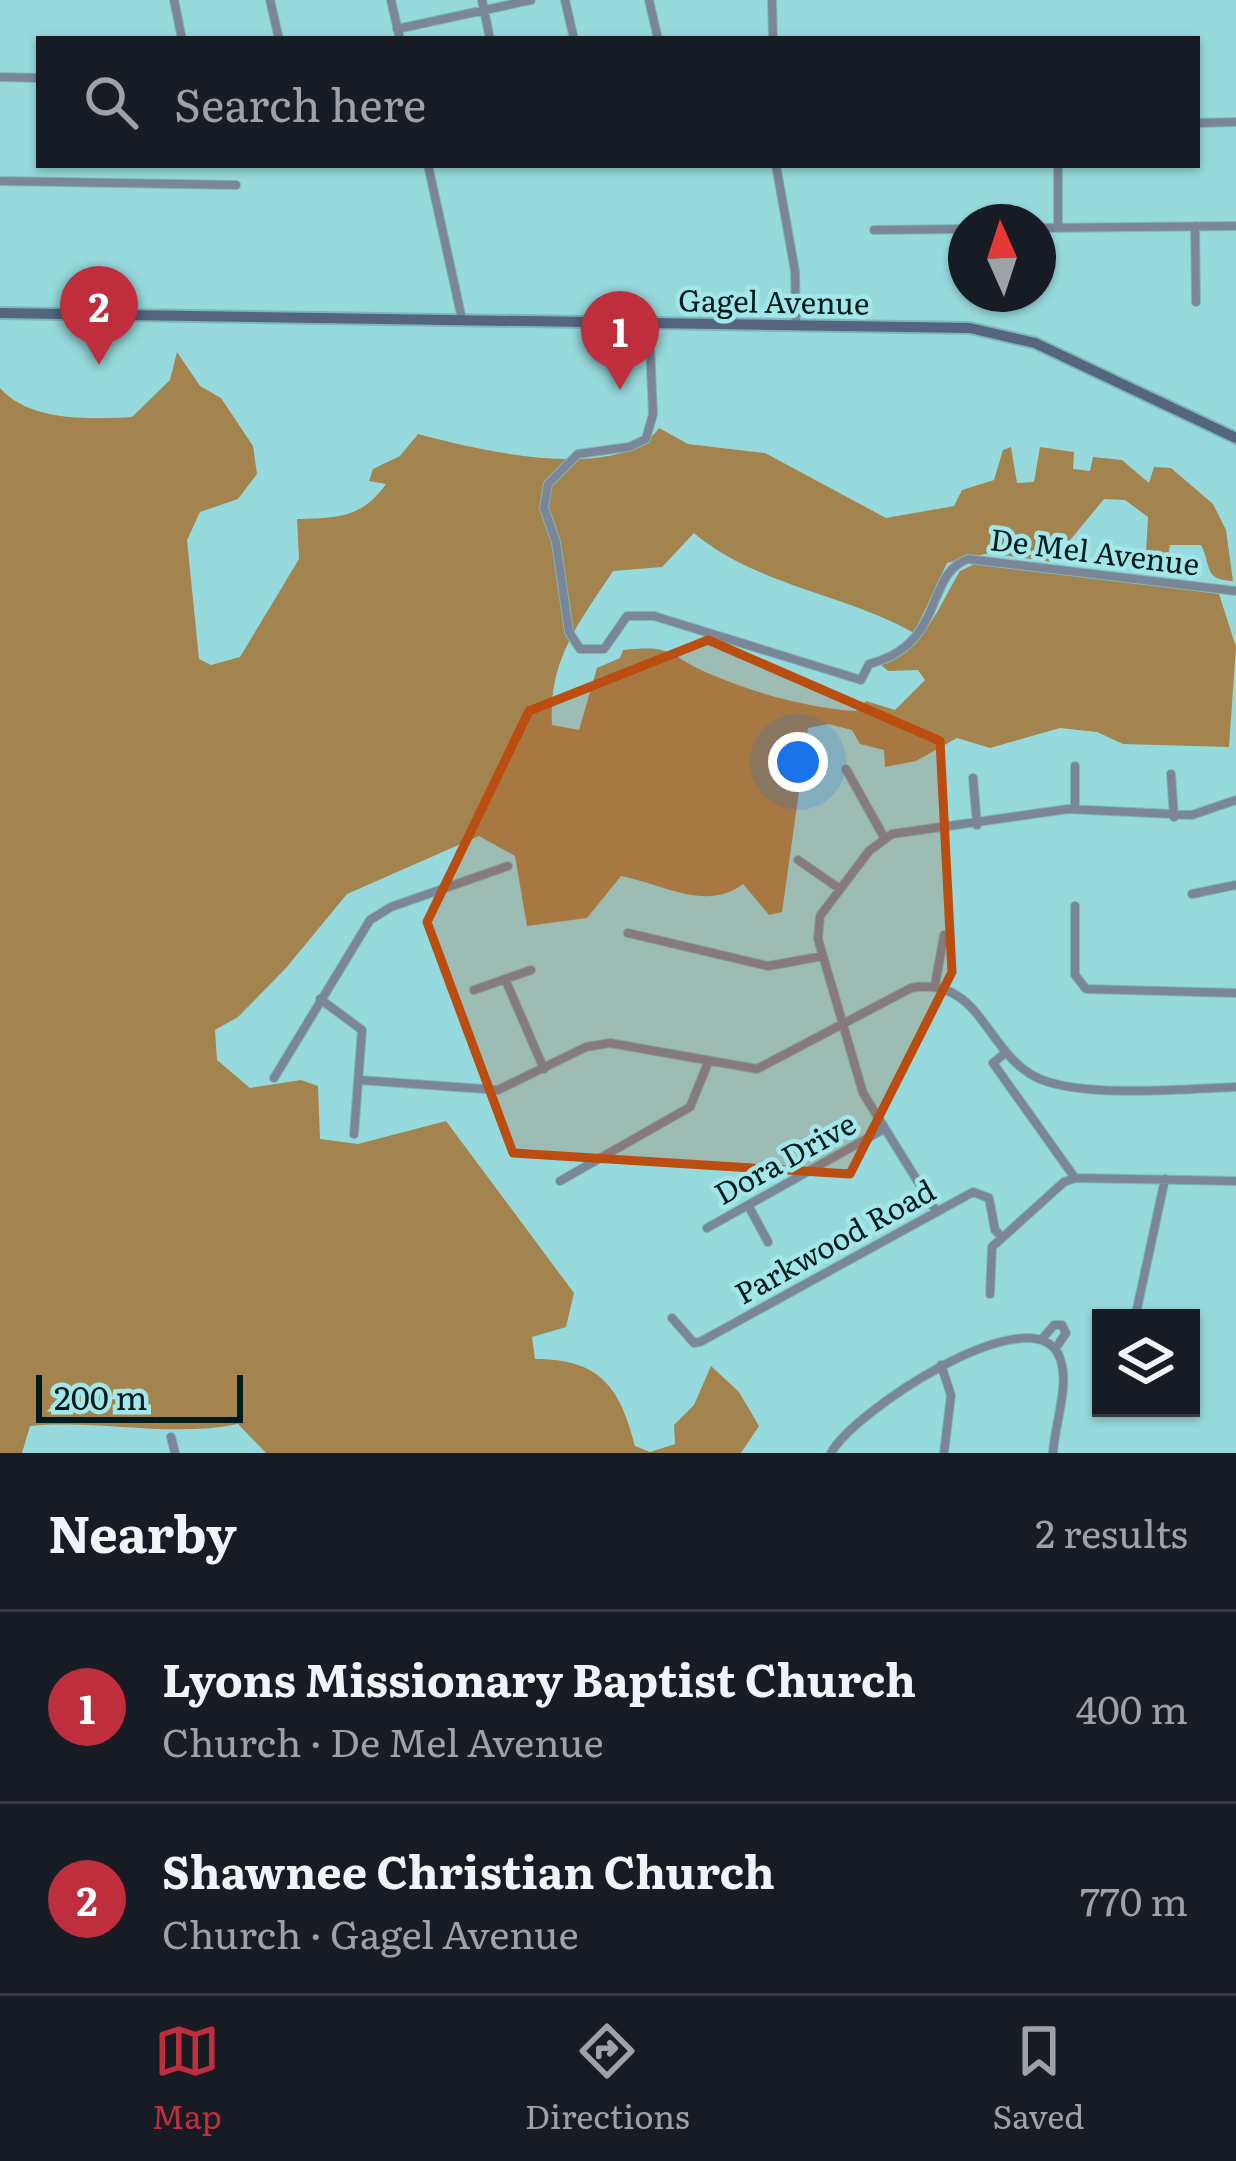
<!DOCTYPE html>
<meta charset="utf-8">
<style>
body{margin:0;font-family:Literata,serif;background:#20242c;color:#f1f3f6}
.controls{position:absolute;right:36px;bottom:36px;display:grid;overflow:hidden;border-radius:0px;box-shadow:0 3px 9px #0004}
.controls button{width:108px;height:108px;display:grid;place-items:center;padding:0;border:0;border-bottom:3px solid #363941;background:#171b24;color:#f1f3f6;font:60px sans-serif}
.compass{position:absolute;left:948px;top:204px;width:108px;height:108px;border-radius:50%;background:#171b24;box-shadow:0 3px 9px #0004;rotate:357deg}
.scale{position:absolute;left:36px;bottom:30px;width:207px;box-sizing:border-box;padding-left:12px;border:6px solid #001b1d;border-top:0;font-size:33px;line-height:42px;white-space:nowrap;color:#001b1d;-webkit-text-stroke:9px #a4e7eb;paint-order:stroke}
.you{position:absolute;left:798px;top:762px;width:42px;height:42px;margin:-30px;border:9px solid #fff;border-radius:50%;background:#1a73e8;box-shadow:0 0 0 18px #1a73e833}
.badge{display:grid;place-items:center;width:78px;height:78px;border-radius:50%;background:#bf2e3d;color:#fff;font-size:39px;font-weight:700}
.pin{position:absolute;translate:-50% -99px;filter:drop-shadow(0 3px 6px #0008)}
.pin::after{content:'';position:absolute;top:63px;width:42px;height:36px;background:inherit;clip-path:polygon(0 0,100% 0,50% 100%)}
.list{margin:0;padding:0;list-style:none}
h2{display:flex;justify-content:space-between;align-items:center;height:156px;margin:0;padding:0 48px;font-size:51px}
h2 small{font-size:39px;font-weight:400;color:#9ea1a6}
.list li{display:grid;grid-template-columns:78px 1fr auto;gap:36px;align-items:center;box-sizing:border-box;height:192px;padding:0 48px;border-top:3px solid #363941}
.list b{display:block;font-size:45px;white-space:nowrap}
.list p{margin:0;font-size:39px;white-space:nowrap;color:#9ea1a6}
.list em{font-size:39px;font-style:normal;color:#9ea1a6}
.icon{flex:none;width:66px;height:66px;fill:none;stroke:currentColor;stroke-width:2;stroke-linecap:round;stroke-linejoin:round}
.map{position:relative;flex:none;width:1236px;height:1453px;overflow:hidden}
.search{position:absolute;background:#171b24;box-shadow:0 3px 9px #0004;left:36px;right:36px;top:36px;height:132px;display:flex;align-items:center;gap:30px;box-sizing:border-box;padding:0 42px;border-radius:0px;color:#9ea1a6;font-size:45px}
.sheet{height:540px;background:#171b24}
nav{display:flex;justify-content:space-around;align-items:center;box-sizing:border-box;height:168px;border-top:3px solid #363941;background:#171b24;font-size:33px;color:#9ea1a6}
nav a{display:grid;justify-items:center;gap:6px}
nav .on{color:#bf2e3d}
.map>svg:first-child{display:block}
</style>
<div class="map">
<svg width="1236" height="1453" viewBox="0 0 1236 1453">
<rect width="100%" height="100%" fill="#97dade"/>
<path fill="#a3844e" d="M177,352L200,386L221,398L253,446L257,474L238,499L200,512L187,540L199,659L211,665L240,657L299,559L297,519C337,518 362,518 386,484L369,481L373,469L400,456L418,434C474,449 620,485 659,428L688,444L765,453L886,518L954,506L962,490L994,480L1003,450L1011,447L1017,483L1034,482L1040,447L1074,452L1073,469L1090,471L1093,457L1122,460L1149,483L1154,467L1171,468L1213,504L1226,530L1233,581C1203,580 1212,566 1201,545H1170L1166,569L1145,570L1148,517L1125,500L1104,499L1071,539L1059,563L989,553L947,563L914,633C845,594 755,585 694,533L662,567L613,571C579,623 548,660 552,725L579,730L597,668L620,658L623,650C677,644 667,656 710,674C755,693 807,708 856,711L866,701L895,710L925,680L918,670L888,671L880,664C930,639 934,615 960,571L981,561L1219,594L1236,647L1229,747L1123,744L1097,732L1060,728L990,748L957,738L916,761L885,767L884,750L860,744L852,730L828,724L808,728L782,912L769,915L743,884C706,912 663,884 621,876L587,918L527,926L515,856L479,836L347,894L286,968L238,1017L215,1030L217,1060L250,1088L301,1080L318,1086L320,1139L358,1144L446,1121L574,1293L566,1327L532,1337L535,1359C600,1359 620,1387 635,1446L650,1452L675,1444L674,1425L694,1405L711,1366L739,1392L759,1426L741,1453H266L238,1424C170,1438 99,1419 30,1426L22,1453H0V388C30,422 89,419 132,417L170,380Z"/>
<g fill="none" stroke-linecap="round" stroke-linejoin="round">
<g stroke="#7cb8bb" stroke-width="10">
<path id="street" d="M174,0L182,39
M270,0L279,39
M391,0L400,39
M482,0L490,39
M565,0L574,39
M649,0L658,39
M772,0L773,39
M397,29L531,0
M0,77L39,78
M1197,123L1236,122
M428,165L462,319
M776,165L795,271L796,324
M1058,165V228
M0,181L236,185
M1195,226L1196,302
M1038,228L1236,226
M874,230L966,229
M649,322L653,414L646,439L629,447L578,454L548,484L544,508L556,542L569,632L580,649H604L627,616H654L861,680L869,664C946,645 924,574 968,559L1236,591
M1075,766V809
M846,769L885,839
M1171,774L1174,817
M973,778L977,825
M798,860L840,889
M1192,894L1236,885
M1075,906V975L1086,989L1236,993
M628,933L768,966L823,956
M505,979L544,1069
M935,985L944,935
M474,990L531,970
M320,999L362,1030L354,1134
M1005,1053L993,1063L1075,1178
M274,1078L370,920L391,907L508,866
M359,1080L498,1090L586,1047L610,1043L757,1069L911,988C982,975 985,1055 1040,1079C1085,1098 1185,1089 1236,1087
M560,1181L690,1107L708,1063
M748,1205L768,1242
M936,1211L863,1093L818,939L820,916L869,851L892,834L1068,809L1192,815L1236,800
M707,1228L884,1129
M990,1294L992,1247L1064,1182L1075,1178L1236,1181
M672,1318L694,1343L700,1342L973,1192L989,1198L995,1230L1002,1237
M1135,1318L1165,1179
M1042,1339L1054,1325H1062L1066,1333L1055,1349
M941,1365L951,1395L944,1453
M171,1437L175,1453
M831,1453C853,1412 1024,1299 1057,1352C1073,1378 1054,1425 1053,1453"/>
</g>
<g stroke="#7cb8bb" stroke-width="14">
<path id="secondary" d="M0,313L970,328L1035,343L1236,438"/>
</g>
<use href="#street" stroke="#7b8698" stroke-width="8"/>
<use href="#secondary" stroke="#55647f" stroke-width="10"/>
</g>
<path fill="#ba4d0f" fill-opacity="0.2" stroke="#ba4d0f" stroke-width="9" stroke-linejoin="round" d="M708,640L940,741L952,972L850,1174L513,1153L427,922L529,711Z"/>
<g text-anchor="middle" dominant-baseline="central" stroke-width="9" stroke-linejoin="round" paint-order="stroke">
<g font-size="30" fill="#001b1d" stroke="#a4e7eb">
<text transform="translate(774 300) rotate(1)">Gagel Avenue</text>
<text transform="translate(1095 550) rotate(7)">De Mel Avenue</text>
<text transform="translate(784 1157) rotate(-29)">Dora Drive</text>
<text transform="translate(834 1240) rotate(-29)">Parkwood Road</text>
</g>
</g>
</svg>
<div class="controls">
<button><svg class="icon" aria-label="layers" viewBox="0 0 24 24"><path d="M12 4l9 5-9 5-9-5zM3 14l9 5 9-5"/></svg></button>
</div>
<svg class="compass" viewBox="-18 -18 36 36"><path d="M0-13l5 13h-10z" fill="#e53935"/><path d="M0 13l5-13h-10z" fill="#9ea1a6"/></svg>
<div class="scale">200 m</div>
<div class="you"></div>
<div class="pin badge" style="left:620px;top:390px">1</div>
<div class="pin badge" style="left:99px;top:365px">2</div>
<div class="search"><svg class="icon" aria-label="search" viewBox="0 0 24 24"><circle cx="10" cy="10" r="6"/><path d="M15 15l6 6"/></svg>Search here</div>
</div>
<section class="sheet">
<h2>Nearby<small>2 results</small></h2>
<ul class="list">
<li><span class="badge">1</span><div><b>Lyons Missionary Baptist Church</b><p>Church · De Mel Avenue</p></div><em>400 m</em></li>
<li><span class="badge">2</span><div><b>Shawnee Christian Church</b><p>Church · Gagel Avenue</p></div><em>770 m</em></li>
</ul>
</section>
<nav>
<a class="on"><svg class="icon" aria-label="map" viewBox="0 0 24 24"><path d="M3 6l6-2 6 2 6-2v14l-6 2-6-2-6 2zM9 4v14M15 6v14"/></svg>Map</a>
<a><svg class="icon" aria-label="directions" viewBox="0 0 24 24"><path d="M12 3l9 9-9 9-9-9zM9 14v-3h6M13 9l2 2-2 2"/></svg>Directions</a>
<a><svg class="icon" aria-label="saved" viewBox="0 0 24 24"><path d="M7 4h10v16l-5-4-5 4z"/></svg>Saved</a>
</nav>
